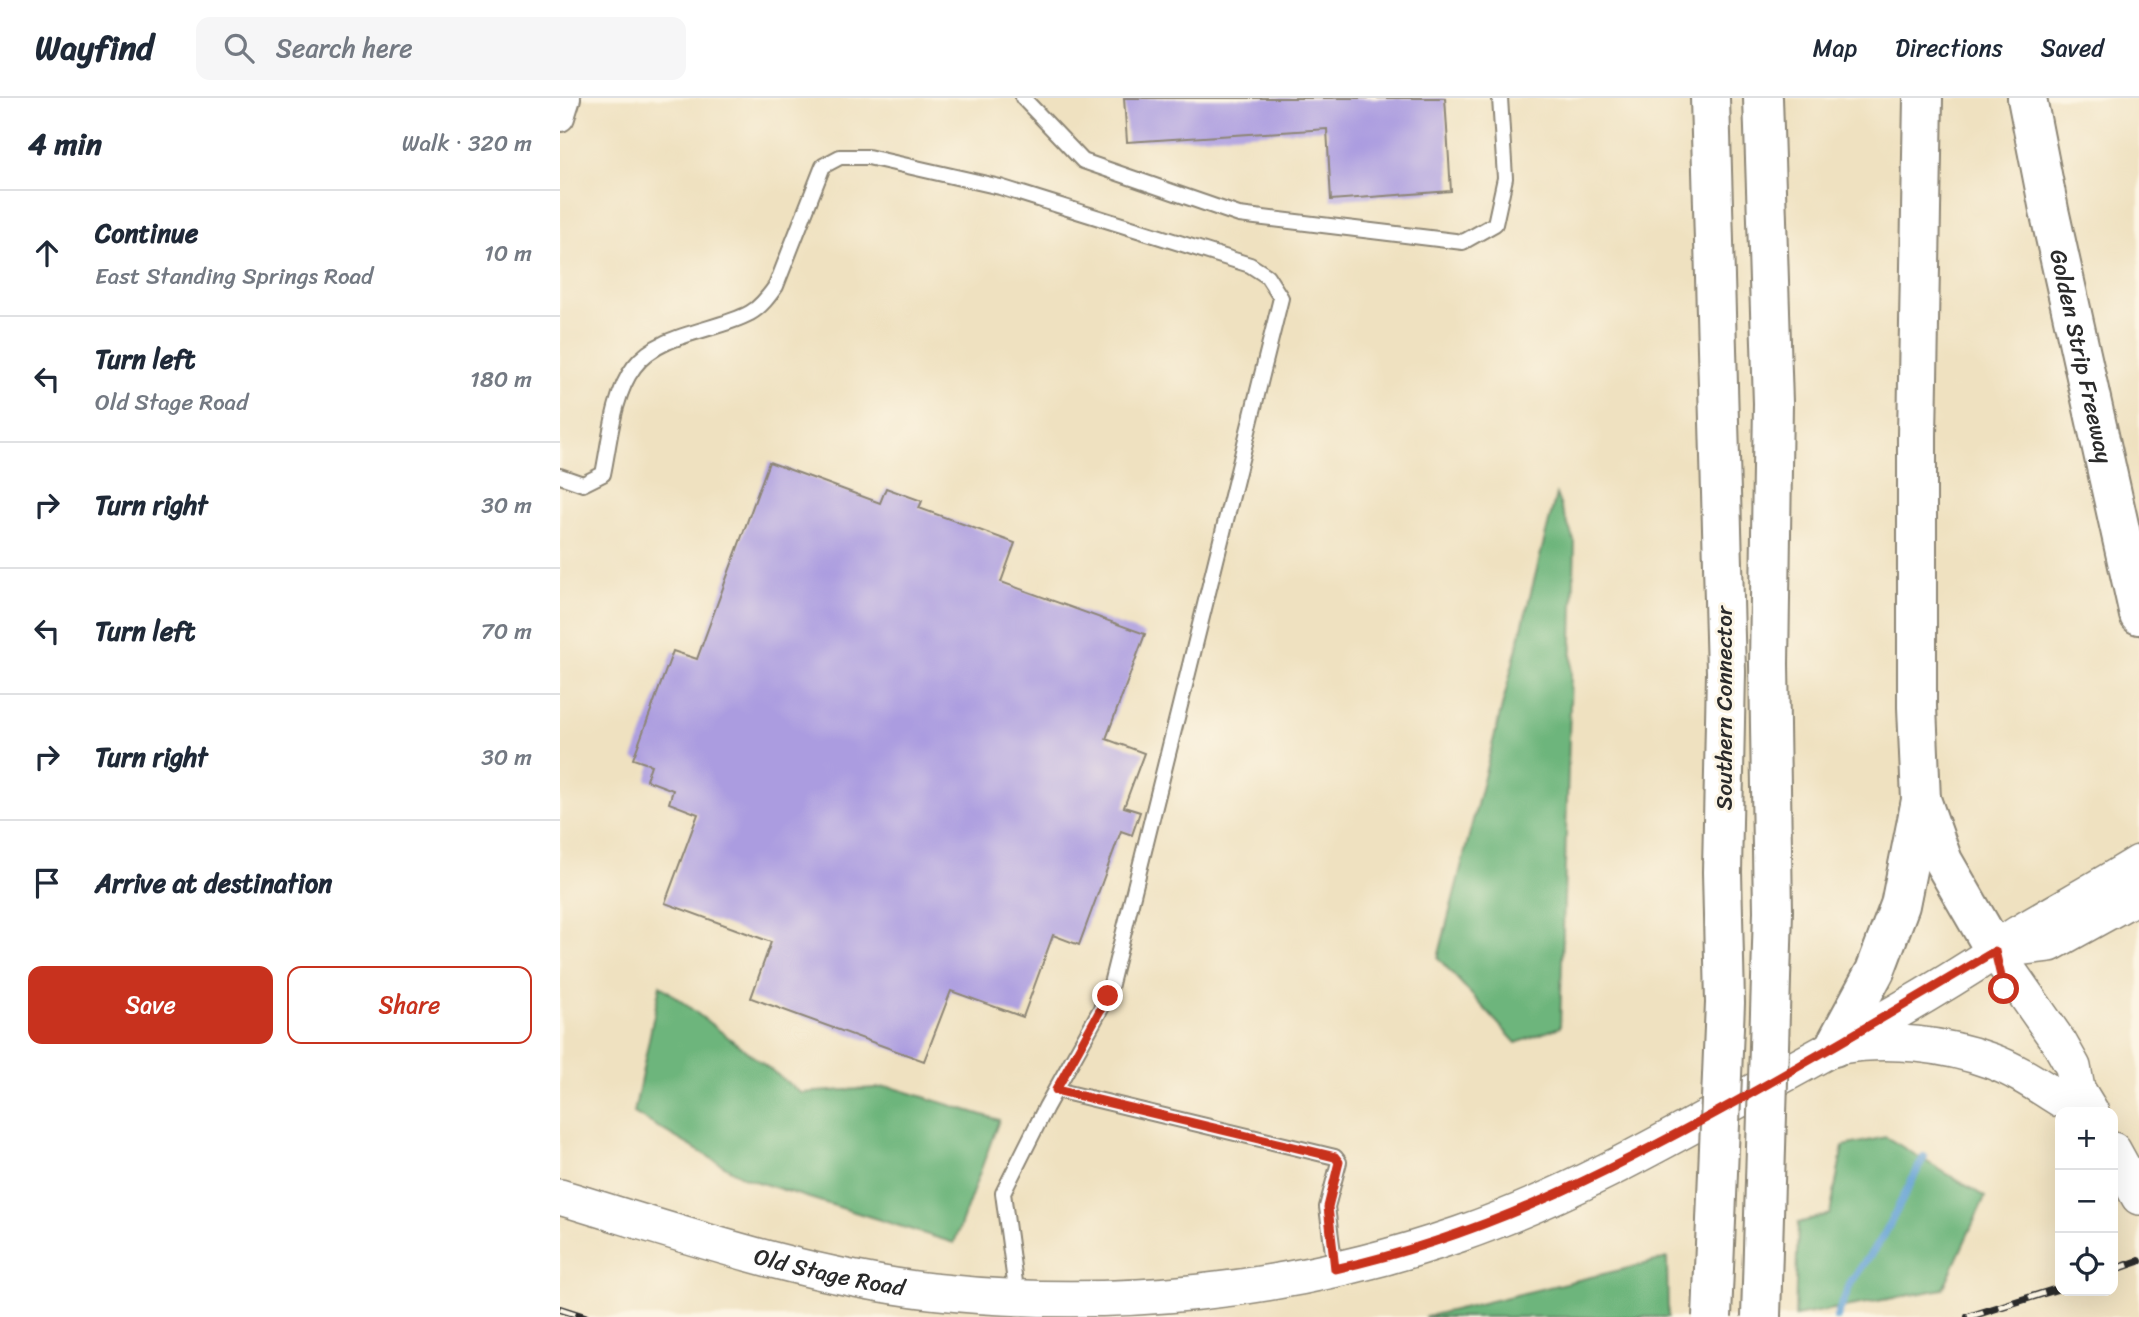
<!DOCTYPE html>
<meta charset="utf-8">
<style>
body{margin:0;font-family:Sriracha,sans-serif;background:#f6f6f7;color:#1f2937}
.controls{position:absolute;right:21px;bottom:21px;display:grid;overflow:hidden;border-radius:14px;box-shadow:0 7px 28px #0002}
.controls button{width:63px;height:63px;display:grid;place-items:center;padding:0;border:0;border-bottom:2px solid #e0e1e3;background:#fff;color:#1f2937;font:35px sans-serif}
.stop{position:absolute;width:21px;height:21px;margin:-16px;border:5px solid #c8321e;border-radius:50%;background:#fff}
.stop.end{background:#c8321e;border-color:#fff;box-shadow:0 2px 7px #0008}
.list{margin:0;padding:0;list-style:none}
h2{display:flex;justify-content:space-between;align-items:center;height:91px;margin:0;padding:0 28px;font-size:30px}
h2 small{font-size:23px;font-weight:400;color:#747a83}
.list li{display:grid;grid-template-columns:46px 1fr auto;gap:21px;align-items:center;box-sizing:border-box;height:126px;padding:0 28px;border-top:2px solid #e0e1e3}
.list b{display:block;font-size:26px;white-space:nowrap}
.list p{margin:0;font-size:23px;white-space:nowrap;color:#747a83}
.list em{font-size:23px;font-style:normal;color:#747a83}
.actions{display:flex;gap:14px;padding:21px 28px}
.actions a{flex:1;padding:16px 0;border:2px solid #c8321e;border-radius:14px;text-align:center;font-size:24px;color:#c8321e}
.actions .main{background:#c8321e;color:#fff}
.icon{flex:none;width:38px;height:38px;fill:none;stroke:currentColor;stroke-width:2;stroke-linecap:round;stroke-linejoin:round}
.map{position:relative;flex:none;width:1579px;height:1219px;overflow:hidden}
header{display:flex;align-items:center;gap:42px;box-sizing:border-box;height:98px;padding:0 35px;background:#fff;border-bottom:2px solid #e0e1e3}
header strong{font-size:33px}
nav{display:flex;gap:38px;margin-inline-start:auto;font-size:24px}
.search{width:490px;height:63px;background:#f6f6f7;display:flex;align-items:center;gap:18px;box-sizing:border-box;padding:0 24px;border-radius:14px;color:#747a83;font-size:26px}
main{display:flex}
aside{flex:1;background:#fff}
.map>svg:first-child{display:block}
</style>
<header>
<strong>Wayfind</strong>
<div class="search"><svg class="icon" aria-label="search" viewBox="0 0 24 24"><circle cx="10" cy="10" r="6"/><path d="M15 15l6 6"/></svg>Search here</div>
<nav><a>Map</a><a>Directions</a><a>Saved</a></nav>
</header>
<main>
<aside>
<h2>4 min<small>Walk · 320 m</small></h2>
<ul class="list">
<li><svg class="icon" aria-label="ahead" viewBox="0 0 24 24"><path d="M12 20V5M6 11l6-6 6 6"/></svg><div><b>Continue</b><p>East Standing Springs Road</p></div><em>10 m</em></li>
<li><svg class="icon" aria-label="left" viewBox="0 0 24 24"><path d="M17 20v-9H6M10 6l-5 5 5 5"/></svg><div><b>Turn left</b><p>Old Stage Road</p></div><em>180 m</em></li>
<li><svg class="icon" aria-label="right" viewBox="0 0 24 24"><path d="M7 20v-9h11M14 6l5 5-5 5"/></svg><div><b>Turn right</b></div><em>30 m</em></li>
<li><svg class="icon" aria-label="left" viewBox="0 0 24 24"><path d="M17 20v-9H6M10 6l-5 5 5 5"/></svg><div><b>Turn left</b></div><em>70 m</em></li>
<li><svg class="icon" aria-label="right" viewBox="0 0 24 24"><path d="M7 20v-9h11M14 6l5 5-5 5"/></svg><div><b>Turn right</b></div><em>30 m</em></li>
<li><svg class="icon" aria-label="arrive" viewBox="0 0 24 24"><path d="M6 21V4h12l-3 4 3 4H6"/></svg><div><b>Arrive at destination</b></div></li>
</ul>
<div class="actions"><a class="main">Save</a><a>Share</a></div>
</aside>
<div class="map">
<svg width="1579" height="1219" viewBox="0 0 1579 1219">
<rect width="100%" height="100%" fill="#fcf5e5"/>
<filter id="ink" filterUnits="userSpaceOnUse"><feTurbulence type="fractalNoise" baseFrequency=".0143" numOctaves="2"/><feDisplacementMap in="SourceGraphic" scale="14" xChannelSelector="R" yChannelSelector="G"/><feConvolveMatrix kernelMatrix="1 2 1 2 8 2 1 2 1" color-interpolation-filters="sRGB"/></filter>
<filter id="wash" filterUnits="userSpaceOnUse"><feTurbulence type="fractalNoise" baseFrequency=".00686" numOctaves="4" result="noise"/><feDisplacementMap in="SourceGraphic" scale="28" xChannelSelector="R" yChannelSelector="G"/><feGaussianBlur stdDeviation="1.57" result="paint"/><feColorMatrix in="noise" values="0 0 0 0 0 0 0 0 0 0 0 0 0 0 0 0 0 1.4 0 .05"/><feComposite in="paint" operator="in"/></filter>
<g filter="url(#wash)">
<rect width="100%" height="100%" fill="#efe1c0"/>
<path fill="#6db57b" stroke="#4c7053" stroke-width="2" d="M996,396L1015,445L1000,929L956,945L878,860Z
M100,887L241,995L331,989L439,1022L394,1145L185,1080L74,1015Z
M1326,1039L1425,1099L1383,1191L1235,1218L1238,1125L1270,1116L1283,1048Z
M1107,1160L1108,1219H864L1085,1166Z"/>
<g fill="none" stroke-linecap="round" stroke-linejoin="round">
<path stroke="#63a2d5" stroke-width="8" d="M1277,1219L1291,1184L1324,1137L1364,1059"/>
</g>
<g id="blocks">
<path fill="#ab9ce0" d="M564,0H885L891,93L771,102L767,31L567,44Z
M209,364L320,405L326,390L362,403L359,410L455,445L441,484L585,536L546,641L584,655L564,709L580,714L572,737L561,733L519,847L493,837L463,919L391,893L364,963L191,900L211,844L105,805L138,716L109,705L113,692L86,682L91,667L73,661L113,553L137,561Z"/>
</g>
</g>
<g filter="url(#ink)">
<use href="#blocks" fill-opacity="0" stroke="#8d8676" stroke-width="2"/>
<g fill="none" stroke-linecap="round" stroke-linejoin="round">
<g stroke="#8d8676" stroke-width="18">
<path id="service" d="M463,0L523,63L679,117L903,144L935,126L945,80L940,0
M0,378L23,386L43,376C50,343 53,297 74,269C100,234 155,234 190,215C201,209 209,198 216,188L263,68L280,59H308L440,89L690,167L707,178L721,200L548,898L486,1009L443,1095L457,1199
M496,992L775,1059L779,1064L767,1109L775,1170"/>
</g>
<g stroke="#8d8676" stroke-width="32">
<path id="minor" d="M0,19L6,0"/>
</g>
<g stroke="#8d8676" stroke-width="38">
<g id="tertiary">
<path d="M1449,851L1490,846L1579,797"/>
<path d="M1435,853L1500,946L1513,969L1517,991L1531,1014"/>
<path d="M1281,948C1328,940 1386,946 1431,963C1462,974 1493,998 1522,1014"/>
<path d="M1553,1052L1579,1099"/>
<path id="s1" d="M0,1099C119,1135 248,1179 371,1193C549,1213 730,1195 900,1136C1003,1100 1096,1048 1191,995C1272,950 1356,906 1434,854C1443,848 1451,839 1461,834C1500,811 1540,789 1579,765"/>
</g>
</g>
<g stroke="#8d8676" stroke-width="42">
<g id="motorway">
<path d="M1150,0L1166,574"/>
<path d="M1203,0L1213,305L1209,566"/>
<path id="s2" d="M1467,0L1489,112L1579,517"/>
<path d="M1362,704L1383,763L1435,853"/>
<path d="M1274,949L1315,873L1340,807L1361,702L1357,609V338L1363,0"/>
</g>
</g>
<use href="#service" stroke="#fff" stroke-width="14"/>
<use href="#minor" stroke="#fff" stroke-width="28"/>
<use href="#tertiary" stroke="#fff" stroke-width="35"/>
<use href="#motorway" stroke="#fff" stroke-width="38"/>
<g stroke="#2b2b2b" stroke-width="8">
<path id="rail" d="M1553,1172L1579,1163
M0,1211L25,1219
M1408,1219L1500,1190"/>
</g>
<use href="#rail" stroke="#fcf5e5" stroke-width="5" stroke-dasharray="16" stroke-linecap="butt"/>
<g stroke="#8d8676" stroke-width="42" stroke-linecap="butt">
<path id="motorway-bridge" d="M1152,1219L1165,905L1162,774L1166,574
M1201,1219L1213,813L1209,566"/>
</g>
<use href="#motorway-bridge" stroke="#fff" stroke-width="38"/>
</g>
</g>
<g fill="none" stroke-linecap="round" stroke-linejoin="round" filter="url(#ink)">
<path stroke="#c8321e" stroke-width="9" d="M548,898L496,992L775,1059L779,1064L768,1109L775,1171C924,1138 1047,1075 1179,1002C1265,954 1350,904 1435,853L1444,891"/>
</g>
<g text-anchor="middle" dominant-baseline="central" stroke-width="6" stroke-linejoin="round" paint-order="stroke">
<g font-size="23" fill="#2b2b2b" stroke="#fcf5e5">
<text stroke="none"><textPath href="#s2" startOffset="264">Golden Strip Freeway</textPath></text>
<text transform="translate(1164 610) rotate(-90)">Southern Connector</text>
<text stroke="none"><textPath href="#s1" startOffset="280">Old Stage Road</textPath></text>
</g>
</g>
</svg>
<div class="controls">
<button>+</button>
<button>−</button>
<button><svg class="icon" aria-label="locate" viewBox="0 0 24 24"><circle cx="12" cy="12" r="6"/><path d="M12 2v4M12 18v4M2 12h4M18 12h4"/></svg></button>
</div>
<div class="stop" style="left:1444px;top:891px"></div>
<div class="stop end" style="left:548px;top:898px"></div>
</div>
</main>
